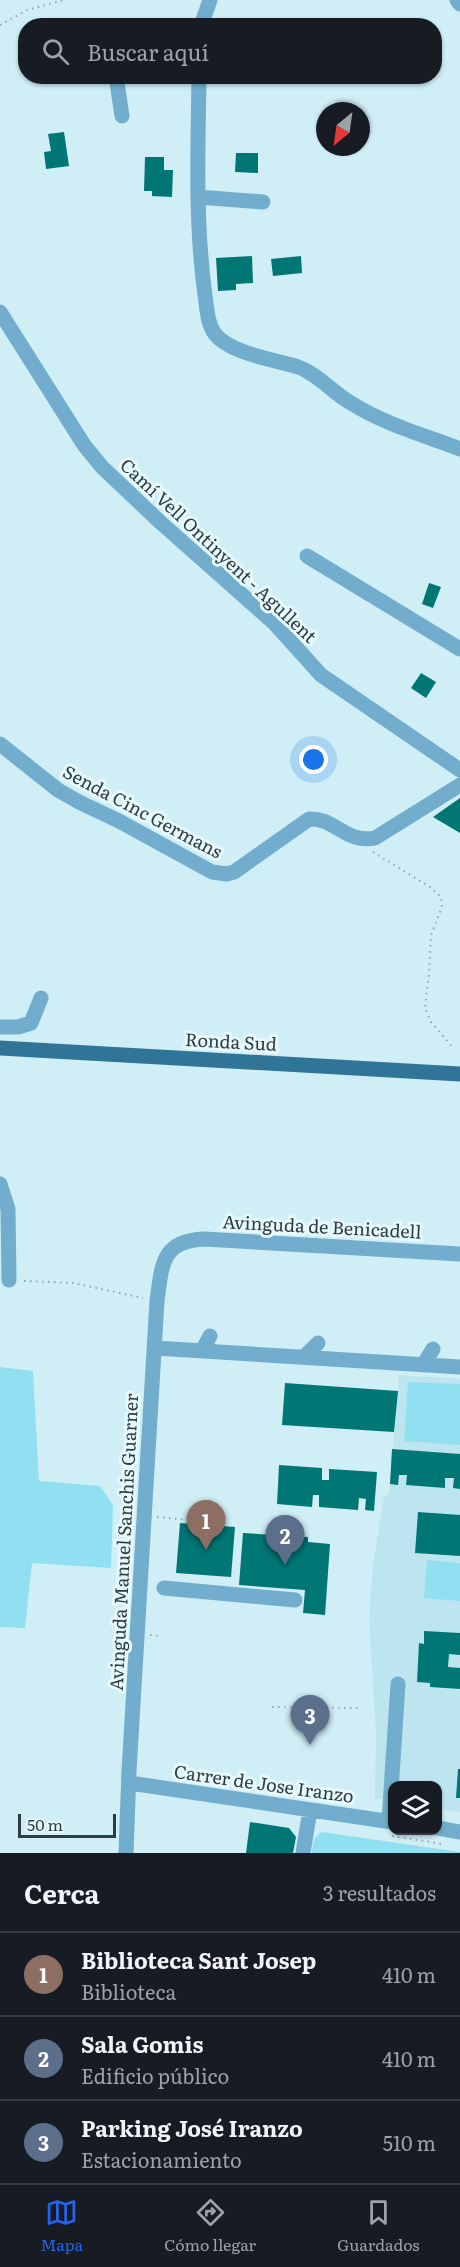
<!DOCTYPE html>
<html lang="es">
<meta charset="utf-8">
<style>
body{margin:0;font-family:Literata,serif;background:#242831;color:#f1f3f6}
.controls{position:absolute;right:18px;bottom:18px;display:grid;overflow:hidden;border-radius:12px;box-shadow:0 2px 4px #0004}
.controls button{width:54px;height:54px;display:grid;place-items:center;padding:0;border:0;border-bottom:2px solid #363941;background:#171b24;color:#f1f3f6;font:30px sans-serif}
.compass{position:absolute;left:316px;top:102px;width:54px;height:54px;border-radius:50%;background:#171b24;box-shadow:0 2px 4px #0004;rotate:209deg}
.scale{position:absolute;left:18px;bottom:15px;width:98px;box-sizing:border-box;padding-left:6px;border:3px solid #303c3f;border-top:0;font-size:16px;line-height:21px;white-space:nowrap;color:#303c3f;-webkit-text-stroke:4px #e6f9fd;paint-order:stroke}
.you{position:absolute;left:314px;top:760px;width:21px;height:21px;margin:-15px;border:4px solid #fff;border-radius:50%;background:#1a73e8;box-shadow:0 0 0 9px #1a73e833}
.badge{display:grid;place-items:center;width:39px;height:39px;border-radius:50%;background:#2563eb;color:#fff;font-size:20px;font-weight:700}
.pin{position:absolute;translate:-50% -50px;filter:drop-shadow(0 2px 3px #0008)}
.pin::after{content:'';position:absolute;top:32px;width:21px;height:18px;background:inherit;clip-path:polygon(0 0,100% 0,50% 100%)}
.list{margin:0;padding:0;list-style:none}
h2{display:flex;justify-content:space-between;align-items:center;height:78px;margin:0;padding:0 24px;font-size:26px}
h2 small{font-size:20px;font-weight:400;color:#9ea1a6}
.list li{display:grid;grid-template-columns:39px 1fr auto;gap:18px;align-items:center;box-sizing:border-box;height:84px;padding:0 24px;border-top:2px solid #363941}
.list b{display:block;font-size:22px;white-space:nowrap}
.list p{margin:0;font-size:20px;white-space:nowrap;color:#9ea1a6}
.list em{font-size:20px;font-style:normal;color:#9ea1a6}
.icon{flex:none;width:33px;height:33px;fill:none;stroke:currentColor;stroke-width:2;stroke-linecap:round;stroke-linejoin:round}
.map{position:relative;flex:none;width:460px;height:1853px;overflow:hidden}
.search{position:absolute;background:#171b24;box-shadow:0 2px 4px #0004;left:18px;right:18px;top:18px;height:66px;display:flex;align-items:center;gap:15px;box-sizing:border-box;padding:0 21px;border-radius:24px;color:#9ea1a6;font-size:22px}
.sheet{height:330px;background:#171b24}
nav{display:flex;justify-content:space-around;align-items:center;box-sizing:border-box;height:84px;border-top:2px solid #363941;background:#171b24;font-size:16px;color:#9ea1a6}
nav a{display:grid;justify-items:center;gap:3px}
nav .on{color:#2563eb}
.map>svg:first-child{display:block}
</style>
<div class="map">
<svg width="460" height="1853" viewBox="0 0 460 1853">
<rect width="100%" height="100%" fill="#cfeef5"/>
<path fill="#bce5ef" d="M399,1375L460,1379V1812L438,1809V1786H392V1801L375,1798L376,1731L369,1618L373,1565L384,1496L389,1494Z"/>
<path fill="#91e0f1" d="M0,1367L33,1371L39,1481L100,1486L113,1505L111,1568L32,1563L25,1628L0,1627Z
M408,1382L460,1384V1445L404,1441Z
M427,1560L460,1563V1601L424,1598Z
M322,1832L460,1852V1853H312C313,1844 313,1836 322,1832Z"/>
<path fill="#007675" d="M65,76H92V78L66,82Z
M64,132L69,166L46,169L44,152L51,151L48,134Z
M236,153H258V173L235,172Z
M145,157H164V170H173L172,197L152,196V191H144Z
M252,256L253,283L236,284V290L218,291L216,258Z
M301,256L302,273L273,276L271,259Z
M429,583L441,587L433,608L422,604Z
M421,673L436,682L426,698L411,688Z
M460,798V833L433,817Z
M285,1383L398,1391L394,1432L282,1425Z
M392,1449L460,1454V1489L453,1488L454,1478H445V1488L406,1485L407,1475H399L398,1485L390,1484Z
M279,1465L322,1468V1480H329V1469L377,1472L374,1511L365,1510L366,1499L359,1498L358,1510L319,1507V1495H313L312,1507L277,1504Z
M418,1512L460,1515V1556L415,1553Z
M180,1523L235,1527L231,1577L176,1573Z
M243,1533L308,1537V1542L330,1544L325,1615L303,1613L305,1590L239,1585Z
M424,1631L460,1633V1655L449,1654L448,1667L460,1668V1689L430,1687V1683L417,1682L419,1643L424,1644Z
M458,1769H460V1798H456Z
M250,1822L289,1828L296,1837L293,1853H246Z"/>
<g fill="none" stroke-linecap="round" stroke-linejoin="round">
<path stroke="#8fa6ac" stroke-width="2" stroke-dasharray="1.5 4.5" stroke-linecap="butt" d="M0,25L27,10L64,0
M373,852L430,887L441,897L442,907L431,935L429,974L425,1008L431,1022L454,1049
M24,1281L73,1283L143,1298
M157,1517L201,1521
M150,1635L162,1636
M272,1707L359,1708
M392,1836L443,1844"/>
<path stroke="#72adcd" stroke-width="15" d="M457,0L460,4
M201,26L210,0
M116,76L122,116
M199,76C198,150 195,222 205,295C207,308 207,323 215,334C229,353 276,360 298,367C318,374 333,393 351,403C384,424 424,435 460,449
M198,197L263,202
M0,312L84,445L102,467L160,522L274,623L321,675L460,770
M307,556L460,649
M0,744L58,790L79,802L119,821L212,872L227,874L234,872L309,819C334,817 346,844 375,838L460,785
M0,1027H18L31,1023L41,998
M0,1184L8,1209L9,1280
M155,1348L460,1367
M202,1351L210,1336
M304,1357L318,1343
M423,1365L433,1349
M164,1588L295,1600
M130,1783L392,1822
M389,1821L398,1684
M438,1828L460,1832
M126,1853L129,1771L157,1301C162,1265 161,1241 204,1239L460,1254
M303,1853L310,1810"/>
<path stroke="#307597" stroke-width="15" d="M0,1048L460,1074"/>
</g>
<g text-anchor="middle" dominant-baseline="central" stroke-width="6" stroke-linejoin="round" paint-order="stroke">
<g font-size="18" fill="#303c3f" stroke="#e6f9fd">
<text transform="translate(219 550) rotate(43)">Camí Vell Ontinyent - Agullent</text>
<text transform="translate(143 811) rotate(28)">Senda Cinc Germans</text>
<text transform="translate(231 1041) rotate(3)">Ronda Sud</text>
<text transform="translate(322 1226) rotate(3)">Avinguda de Benicadell</text>
<text transform="translate(123 1542) rotate(-87)">Avinguda Manuel Sanchis Guarner</text>
<text transform="translate(264 1783) rotate(8)">Carrer de Jose Iranzo</text>
</g>
</g>
</svg>
<div class="controls">
<button><svg class="icon" aria-label="layers" viewBox="0 0 24 24"><path d="M12 4l9 5-9 5-9-5zM3 14l9 5 9-5"/></svg></button>
</div>
<svg class="compass" viewBox="-18 -18 36 36"><path d="M0-13l5 13h-10z" fill="#e53935"/><path d="M0 13l5-13h-10z" fill="#9ea1a6"/></svg>
<div class="scale">50 m</div>
<div class="you"></div>
<div class="pin badge" style="left:206px;top:1550px;background:#8d6e63">1</div>
<div class="pin badge" style="left:285px;top:1565px;background:#5c6f8a">2</div>
<div class="pin badge" style="left:310px;top:1745px;background:#5c6f8a">3</div>
<div class="search"><svg class="icon" aria-label="search" viewBox="0 0 24 24"><circle cx="10" cy="10" r="6"/><path d="M15 15l6 6"/></svg>Buscar aquí</div>
</div>
<section class="sheet">
<h2>Cerca<small>3 resultados</small></h2>
<ul class="list">
<li><span class="badge" style="background:#8d6e63">1</span><div><b>Biblioteca Sant Josep</b><p>Biblioteca</p></div><em>410 m</em></li>
<li><span class="badge" style="background:#5c6f8a">2</span><div><b>Sala Gomis</b><p>Edificio público</p></div><em>410 m</em></li>
<li><span class="badge" style="background:#5c6f8a">3</span><div><b>Parking José Iranzo</b><p>Estacionamiento</p></div><em>510 m</em></li>
</ul>
</section>
<nav>
<a class="on"><svg class="icon" aria-label="map" viewBox="0 0 24 24"><path d="M3 6l6-2 6 2 6-2v14l-6 2-6-2-6 2zM9 4v14M15 6v14"/></svg>Mapa</a>
<a><svg class="icon" aria-label="directions" viewBox="0 0 24 24"><path d="M12 3l9 9-9 9-9-9zM9 14v-3h6M13 9l2 2-2 2"/></svg>Cómo llegar</a>
<a><svg class="icon" aria-label="saved" viewBox="0 0 24 24"><path d="M7 4h10v16l-5-4-5 4z"/></svg>Guardados</a>
</nav>
